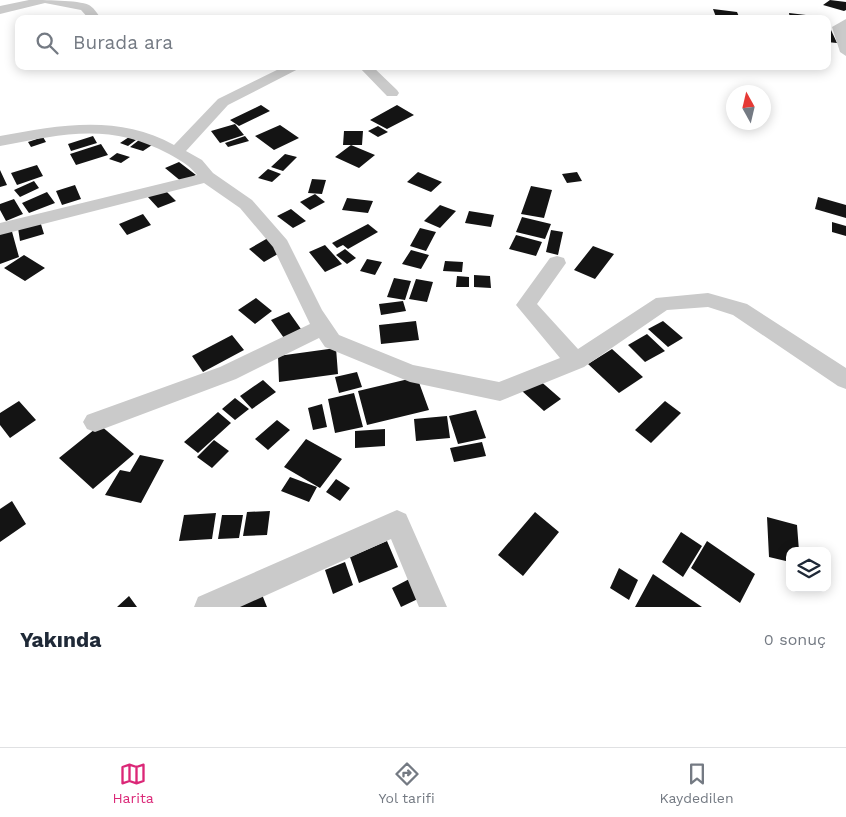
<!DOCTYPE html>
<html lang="tr">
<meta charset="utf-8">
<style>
body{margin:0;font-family:"Work Sans",sans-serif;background:#f2f2f3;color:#1f2937}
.controls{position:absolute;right:15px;bottom:15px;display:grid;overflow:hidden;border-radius:10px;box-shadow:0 2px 12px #0003}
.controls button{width:45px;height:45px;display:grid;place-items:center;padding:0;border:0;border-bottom:1px solid #e0e1e3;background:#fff;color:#1f2937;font:25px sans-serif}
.compass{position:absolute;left:726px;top:85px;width:45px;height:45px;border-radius:50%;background:#fff;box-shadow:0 2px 12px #0003;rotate:352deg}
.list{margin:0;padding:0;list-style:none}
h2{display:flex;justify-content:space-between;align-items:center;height:65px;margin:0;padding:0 20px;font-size:21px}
h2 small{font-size:16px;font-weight:400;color:#747a83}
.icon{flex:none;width:28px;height:28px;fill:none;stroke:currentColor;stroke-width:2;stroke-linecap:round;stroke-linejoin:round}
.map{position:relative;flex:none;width:846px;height:607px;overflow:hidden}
.search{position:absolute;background:#fff;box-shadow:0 2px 12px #0003;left:15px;right:15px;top:15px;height:55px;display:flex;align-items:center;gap:12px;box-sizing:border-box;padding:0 18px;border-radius:10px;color:#747a83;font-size:19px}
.sheet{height:140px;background:#fff}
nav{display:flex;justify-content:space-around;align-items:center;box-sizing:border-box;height:70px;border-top:1px solid #e0e1e3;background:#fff;font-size:14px;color:#747a83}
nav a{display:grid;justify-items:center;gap:2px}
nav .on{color:#db2777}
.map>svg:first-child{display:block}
</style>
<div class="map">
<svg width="846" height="607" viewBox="0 0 846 607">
<rect width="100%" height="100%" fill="#fff"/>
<path fill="#141414" d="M830,0L846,2V10L844,11L823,5Z
M713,9L737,12L740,19H720L716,17Z
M789,13L823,17L824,19H790Z
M827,30H831L837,43L827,42Z
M261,105L270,111L239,126L230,120Z
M397,105L414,115L387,129L370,120Z
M235,124L244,135L220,143L211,131Z
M280,125L299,138L274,150L255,136Z
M378,126L388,132L378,137L368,131Z
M344,131H363L362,145H343Z
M93,136L97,143L71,151L68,144Z
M245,136L249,141L228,147L225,143Z
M43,137L46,142L31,147L28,142Z
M129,137L136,140L128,146L120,143Z
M139,140L152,145L143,151L130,147Z
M101,144L108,155L76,165L70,154Z
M351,145L375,155L359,168L335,157Z
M117,153L130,157L121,163L109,159Z
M285,154L297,157L283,171L271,167Z
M179,162L196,175L182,182L165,168Z
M37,165L43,176L17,185L11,173Z
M268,169L281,174L272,182L258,178Z
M0,170L7,185L0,187Z
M418,172L442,182L431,192L407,182Z
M577,172L582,181L567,183L562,174Z
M312,179L326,180L322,194L308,193Z
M34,181L39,188L20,197L14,190Z
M75,185L81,199L62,205L56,191Z
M531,186L552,190L544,218L521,214Z
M164,189L176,201L158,208L147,196Z
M47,192L55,203L29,213L22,203Z
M315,194L325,202L310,210L300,202Z
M818,197L846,205V218L815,209Z
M347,198L373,201L368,213L342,210Z
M14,199L23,214L6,221L0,210V204Z
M440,205L456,211L440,228L424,221Z
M291,209L306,221L293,228L277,216Z
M469,211L494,215L491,227L465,223Z
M143,214L151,225L127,235L119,224Z
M522,217L551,224L545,239L516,232Z
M40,221L44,234L20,241L18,228Z
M832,222L846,226V236L832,232Z
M368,224L378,232L348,249L343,245L337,248L332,243Z
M11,228L19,257L0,264V232Z
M420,228L436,232L426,251L410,246Z
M551,230L563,232L558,255L546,252Z
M516,235L542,242L536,256L509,249Z
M268,238L283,251L264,262L249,249Z
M325,245L342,264L325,272L309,252Z
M593,246L614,254L595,279L574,270Z
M345,249L356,258L347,264L336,255Z
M411,250L429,255L421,269L402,264Z
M24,255L45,268L25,281L4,268Z
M367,259L382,262L375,275L360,271Z
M445,261L463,262L462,272L443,271Z
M474,275L490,276L491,288L474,287Z
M457,276L469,277V287H456Z
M394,278L411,281L405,300L387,297Z
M416,279L433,282L427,302L409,299Z
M256,298L272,311L255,324L238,310Z
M403,301L406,311L381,315L379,304Z
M289,312L301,329L284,338L271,320Z
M416,321L419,340L381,344L379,325Z
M663,321L683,338L668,347L648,329Z
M647,334L665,351L645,362L628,345Z
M232,335L244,350L203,372L192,356Z
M336,348L338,374L279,382L278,356Z
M612,349L643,377L619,393L588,364Z
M357,372L362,387L339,393L335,377Z
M417,377L429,410L367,425L358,391Z
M538,379L561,399L544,411L522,391Z
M263,380L276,392L252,409L240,396Z
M354,393L363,427L335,433L328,399Z
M235,398L249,409L235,420L222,409Z
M19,401L36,420L10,438L0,425V413Z
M665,401L681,413L651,443L635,430Z
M322,404L327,427L313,430L308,408Z
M476,410L486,438L458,444L449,416Z
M218,412L231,423L198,453L184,442Z
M447,416L450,438L416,441L414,419Z
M277,420L290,430L268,450L255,439Z
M100,425L134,454L93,489L59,458Z
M385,429V446L355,448V431Z
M306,439L342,459L320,488L284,467Z
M214,440L229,451L212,468L197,457Z
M482,442L486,456L454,462L450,448Z
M140,455L164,460L141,503L105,495L120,470L130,472Z
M290,477L317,487L309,502L281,491Z
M336,479L350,488L340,501L326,492Z
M12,501L26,524L0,542V509Z
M270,511L267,535L243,536L247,512Z
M535,512L559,532L523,576L498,555Z
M216,513L212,539L179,541L184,515Z
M222,515H243L239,538L218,539Z
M767,517L797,525L799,551H790V562L769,557Z
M681,532L702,546L683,577L662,562Z
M387,541L398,567L359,583L350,557Z
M707,541L755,574L740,603L691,568Z
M345,562L353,585L333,594L325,570Z
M619,568L638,580L629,600L610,588Z
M653,574L702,607H635Z
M415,576L424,596L401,607L392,588Z
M261,592L267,607H232Z
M129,596L137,607H117Z"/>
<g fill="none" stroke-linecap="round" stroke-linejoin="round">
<path fill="#cacaca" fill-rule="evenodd" d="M29,0C43,0 78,0 89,5C93,7 97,13 100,17L99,19H89L81,10L45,3L0,14V6Z
M846,19V56L840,52L832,27Z
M285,66H304L228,105L186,151L202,160L213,173L252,200L287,240L322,310L339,335L413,365L499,382L560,358L516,305L550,258L557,256L564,258L566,263L537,304L578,349L656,298L708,293L747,304L846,368V389L838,386L733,315L708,307L667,310L584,367L500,401L410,382L325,347L319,338L236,379L95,432L87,429L83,422L87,415L220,367L310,324L273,247L240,208L204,183L0,235V223L197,175C189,165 180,160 169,154C110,122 63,134 0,146V136C59,125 119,114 174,145L218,99Z
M358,66H372L397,90L399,93L397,96H387Z
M397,510L406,514L447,607H419L391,539L240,607H194L198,597Z"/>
</g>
</svg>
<div class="controls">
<button><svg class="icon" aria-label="layers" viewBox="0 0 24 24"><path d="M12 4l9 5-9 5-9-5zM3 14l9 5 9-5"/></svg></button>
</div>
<svg class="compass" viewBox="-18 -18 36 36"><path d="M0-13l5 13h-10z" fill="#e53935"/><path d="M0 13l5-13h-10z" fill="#747a83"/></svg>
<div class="search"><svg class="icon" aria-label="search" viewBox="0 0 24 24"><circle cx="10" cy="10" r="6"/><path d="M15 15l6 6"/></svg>Burada ara</div>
</div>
<section class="sheet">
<h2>Yakında<small>0 sonuç</small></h2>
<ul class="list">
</ul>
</section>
<nav>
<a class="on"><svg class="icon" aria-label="map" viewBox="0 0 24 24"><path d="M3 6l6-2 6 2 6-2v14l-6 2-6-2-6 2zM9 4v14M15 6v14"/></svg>Harita</a>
<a><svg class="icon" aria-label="directions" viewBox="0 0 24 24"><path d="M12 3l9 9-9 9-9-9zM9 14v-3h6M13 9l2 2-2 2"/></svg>Yol tarifi</a>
<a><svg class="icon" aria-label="saved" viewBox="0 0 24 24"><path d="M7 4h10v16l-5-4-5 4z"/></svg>Kaydedilen</a>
</nav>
